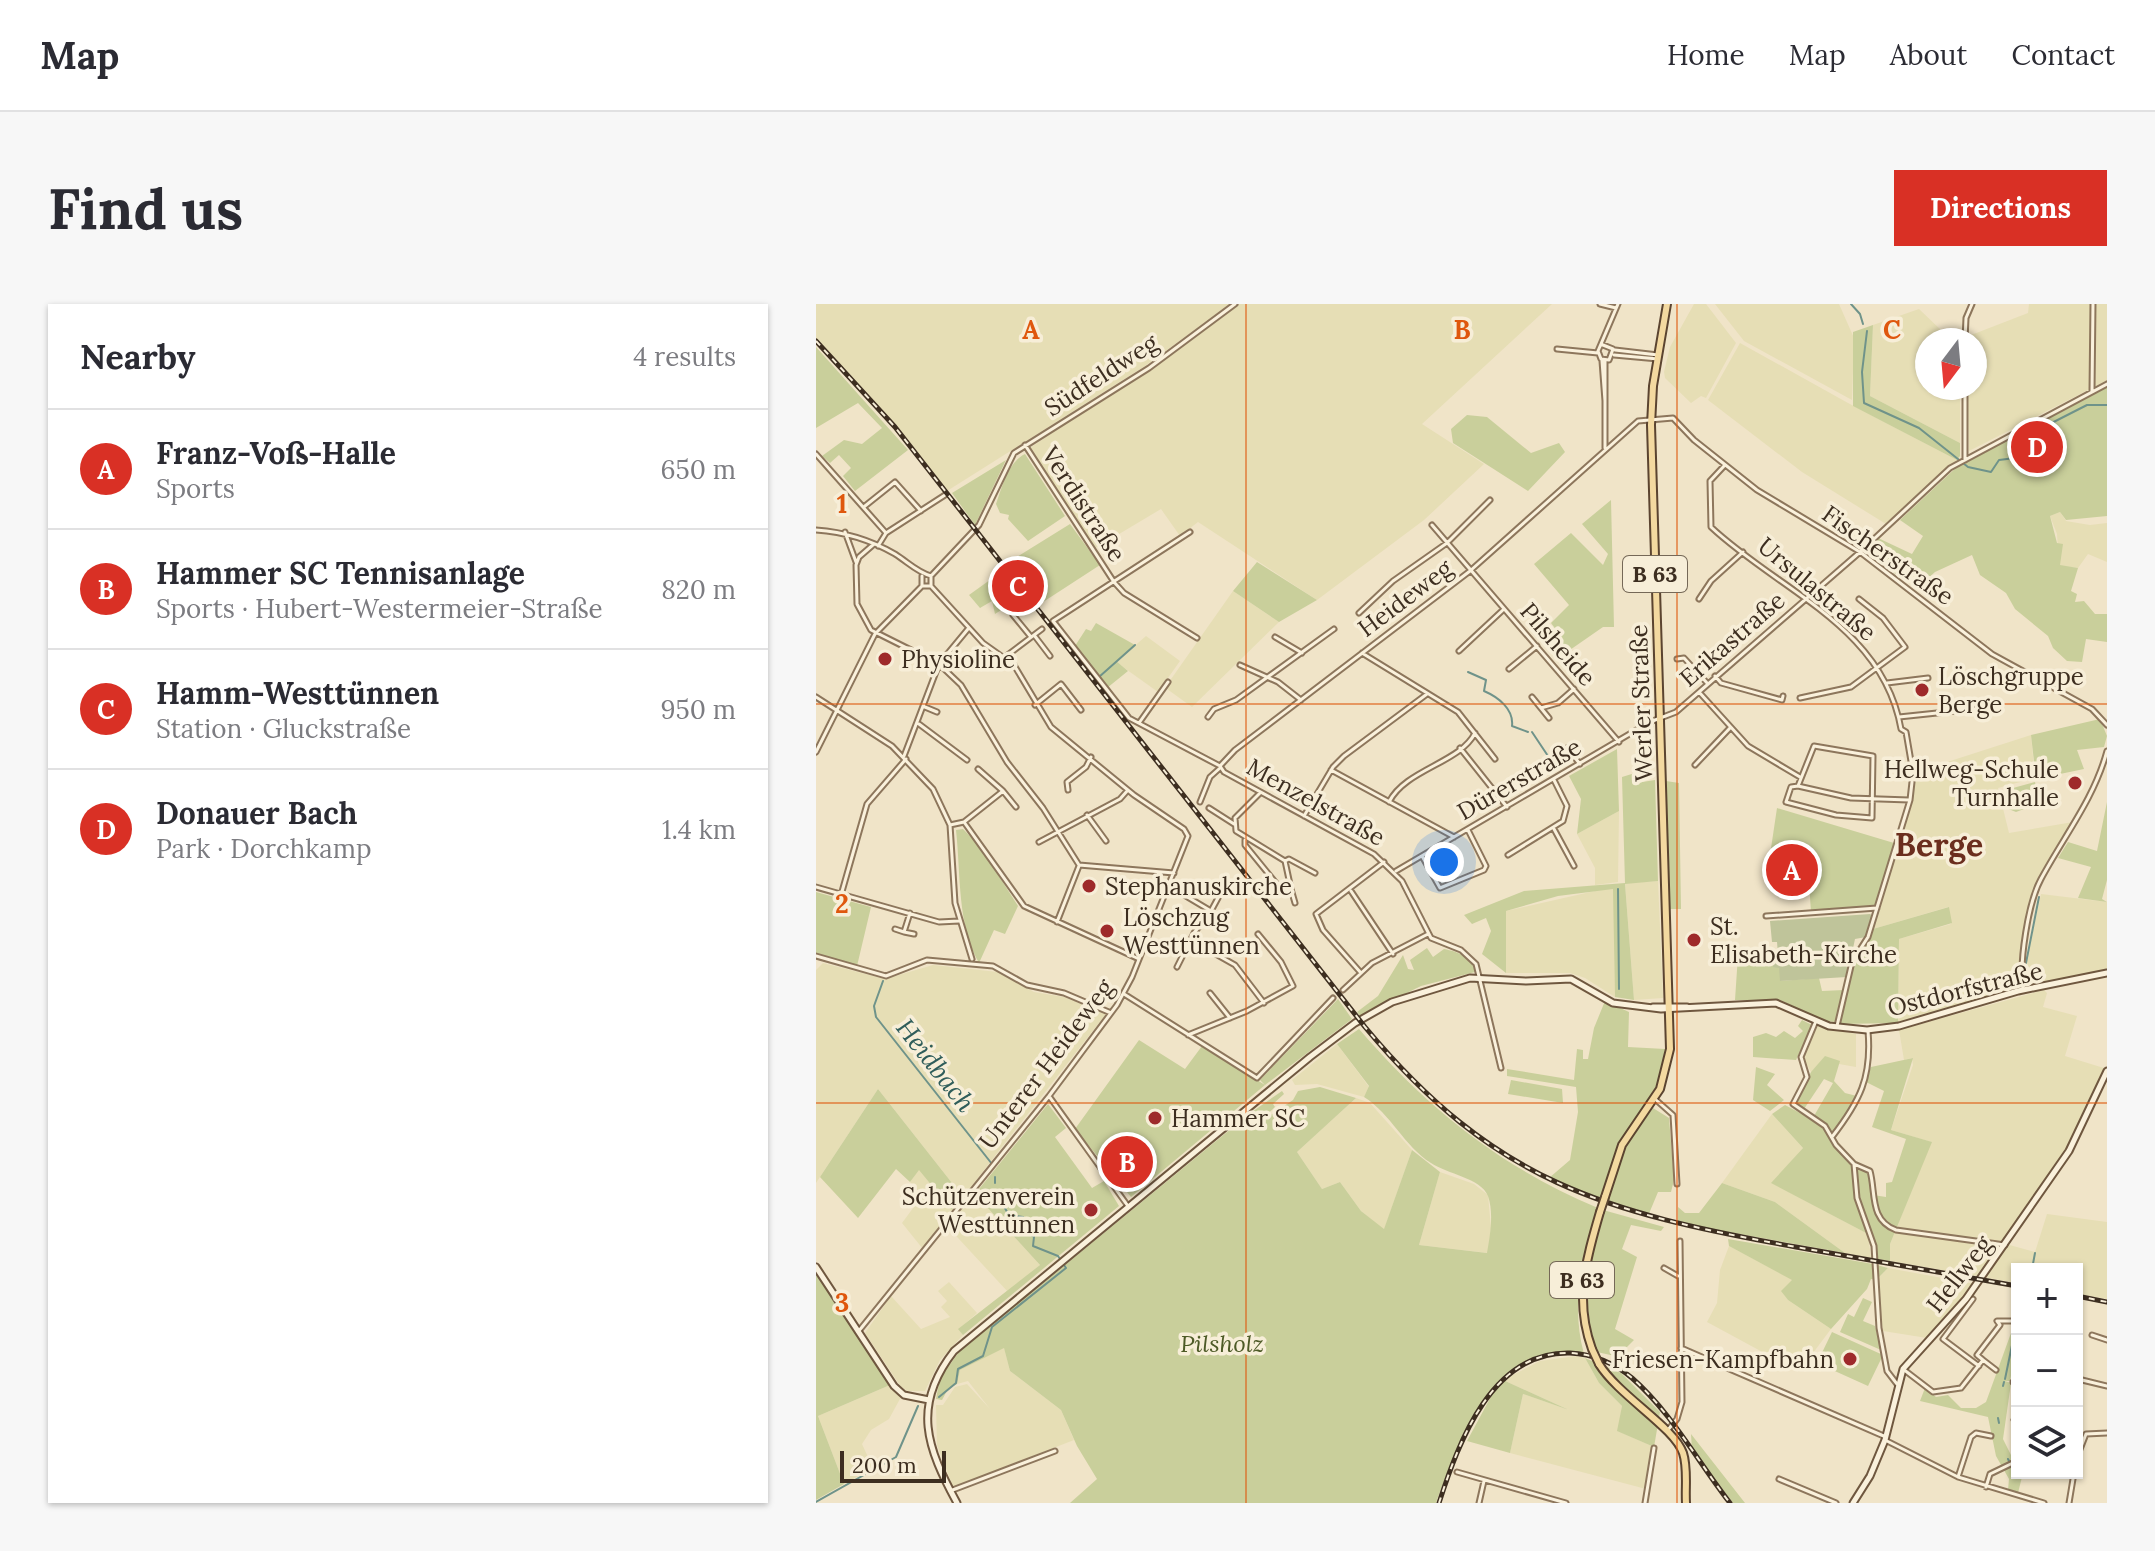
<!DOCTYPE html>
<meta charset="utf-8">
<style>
body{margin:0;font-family:Lora,serif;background:#f7f7f7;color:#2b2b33}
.controls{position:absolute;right:24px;bottom:24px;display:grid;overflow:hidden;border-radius:0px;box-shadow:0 2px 6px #0004}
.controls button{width:72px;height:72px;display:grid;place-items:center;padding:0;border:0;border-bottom:2px solid #e1e1e2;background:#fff;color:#2b2b33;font:40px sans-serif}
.compass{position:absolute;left:1099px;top:24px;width:72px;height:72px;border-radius:50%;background:#fff;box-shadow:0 2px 6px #0004;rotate:196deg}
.scale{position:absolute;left:24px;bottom:20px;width:106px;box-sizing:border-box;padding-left:8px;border:4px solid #3d2e20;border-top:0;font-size:22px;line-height:28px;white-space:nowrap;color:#3d2e20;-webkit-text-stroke:6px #f7eed8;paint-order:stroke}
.you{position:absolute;left:628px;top:558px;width:28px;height:28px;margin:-20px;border:6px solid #fff;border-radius:50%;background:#1a73e8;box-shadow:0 0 0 12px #1a73e833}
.badge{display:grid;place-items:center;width:52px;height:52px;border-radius:50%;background:#d93025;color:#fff;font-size:26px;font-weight:700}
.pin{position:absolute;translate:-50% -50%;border:4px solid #fff;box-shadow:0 2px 8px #0006}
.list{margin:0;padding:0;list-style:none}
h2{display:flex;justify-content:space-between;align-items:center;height:104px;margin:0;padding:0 32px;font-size:34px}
h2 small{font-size:26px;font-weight:400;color:#7c7c81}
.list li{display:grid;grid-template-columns:52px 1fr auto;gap:24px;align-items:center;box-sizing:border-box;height:120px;padding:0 32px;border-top:2px solid #e1e1e2}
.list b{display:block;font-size:30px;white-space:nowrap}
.list p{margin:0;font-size:26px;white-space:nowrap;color:#7c7c81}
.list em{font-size:26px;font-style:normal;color:#7c7c81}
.icon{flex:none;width:44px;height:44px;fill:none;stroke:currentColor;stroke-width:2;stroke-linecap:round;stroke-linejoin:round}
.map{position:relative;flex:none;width:1291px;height:1199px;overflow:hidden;border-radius:0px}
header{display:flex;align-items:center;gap:48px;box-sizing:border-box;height:112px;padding:0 40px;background:#fff;border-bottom:2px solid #e1e1e2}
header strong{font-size:38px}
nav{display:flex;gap:44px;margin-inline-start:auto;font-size:28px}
.intro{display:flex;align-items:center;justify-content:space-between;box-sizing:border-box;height:192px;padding:0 48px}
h1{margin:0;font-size:56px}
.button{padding:20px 36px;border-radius:0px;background:#d93025;color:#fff;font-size:28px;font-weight:700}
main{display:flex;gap:48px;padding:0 48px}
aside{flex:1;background:#fff;border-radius:0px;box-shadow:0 2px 6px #0004}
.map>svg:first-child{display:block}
</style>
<header>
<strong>Map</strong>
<nav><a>Home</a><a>Map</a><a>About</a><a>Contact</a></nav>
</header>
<div class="intro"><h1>Find us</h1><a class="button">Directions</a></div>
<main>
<aside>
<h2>Nearby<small>4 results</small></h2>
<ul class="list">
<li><span class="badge">A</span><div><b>Franz-Voß-Halle</b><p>Sports</p></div><em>650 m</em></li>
<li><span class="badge">B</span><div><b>Hammer SC Tennisanlage</b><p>Sports · Hubert-Westermeier-Straße</p></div><em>820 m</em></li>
<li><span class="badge">C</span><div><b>Hamm-Westtünnen</b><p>Station · Gluckstraße</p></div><em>950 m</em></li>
<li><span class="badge">D</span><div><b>Donauer Bach</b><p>Park · Dorchkamp</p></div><em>1.4 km</em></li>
</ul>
</aside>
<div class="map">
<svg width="1291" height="1199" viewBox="0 0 1291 1199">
<rect width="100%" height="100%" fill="#f0e4c8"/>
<path fill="#e6deb5" d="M0,0H414L329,62L131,187L80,121L0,34Z
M423,0H736L606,120L668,160L608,216L501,296L382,218L364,232L345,205L278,245L214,144Z
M878,0H890L920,39L890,94L885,92L875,99L849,74L848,68L854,43Z
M899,0H1023L1038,34L1036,96L928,37Z
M1213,0H1275L1274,85L1153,147L1152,84H1159V36H1151L1150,33L1212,9Z
M1280,0H1291V76L1279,83Z
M1103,5L1125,26L1145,28V36H1111V84H1144V139L1054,92L1057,21Z
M924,39L1032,99L1141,156L1070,220L986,168L892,96Z
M1244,208L1250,217L1274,221L1291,219V258L1272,250L1262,264L1243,262L1241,230L1234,212Z
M417,287L463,318L376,403L351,385L353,378Z
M330,332L364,357L342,388L300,358Z
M1215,431L1219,474L1182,484L1193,529L1257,518L1221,578L1203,658V684L1082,719L1083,635L1135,620L1132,603L1057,625L1097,491V469Z
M803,507L802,578L779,581V564L761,530Z
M842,577L847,694L818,696L809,579Z
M792,584L798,585L799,693L769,674L754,669H690V607Z
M1225,590L1291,598V665L1242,677L1212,678L1211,655Z
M7,659L69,675L117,661L182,668L218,688L248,693L290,710L147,893L62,785L0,879V666Z
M1228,686L1231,689L1227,703L1261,712L1249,752L1291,765L1262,833L1190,940L1219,948L1231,910L1291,918V995L1261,990V965H1201V979L1074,957V940L1115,838L1075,826L1097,761L1096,754L1088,756L1083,726Z
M1000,722L1040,730V763L1006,757L995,768L987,754Z
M521,740L553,783L548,793L501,780L479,781L476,776Z
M540,794L554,799L596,846L568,926L545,907L524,878L506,885L481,848Z
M956,810L987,844L956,879L1052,930L1055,954L1029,949L959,898L906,879Z
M103,865L136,906L107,945L86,919L106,892L94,878Z
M624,868L658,880L672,891L675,924L672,949L603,941Z
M159,890L224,961L192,988L130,921Z
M913,942L977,976L966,987L972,996L1015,1025L991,1057L978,1065L891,1018L901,999L904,966Z
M1072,964L1159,980L1111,1034L1067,1027L1060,976Z
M133,978L161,1009L143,1025L147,1031L124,1056L109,1087H92L85,1083L49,1029L75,992L105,1025L134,1013L125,1003L131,997L122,987Z
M188,1043L194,1067L245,1106L258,1136L137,1183L121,1141L120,1101H127L139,1083L151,1080L174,1105L152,1077L141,1080L144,1066Z
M760,1052L769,1054L783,1079L806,1102L802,1127L838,1143L830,1185L694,1149L707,1090L753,1106L687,1076L724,1057Z
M74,1081L85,1093L73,1115L55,1126L46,1140L57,1164L28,1180L2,1112Z"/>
<path fill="#c9cf9b" d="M1057,21L1054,92L1144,139V152L1141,156L1037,102V28Z
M0,43L92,146L39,187L27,172L35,164L23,151L14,159L6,152L28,136L46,140L66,124L42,99L0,124Z
M1291,82V212L1250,216L1244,208L1234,212L1241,239L1247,240L1244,261L1262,264L1255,287L1261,290L1259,298L1268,297L1279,310H1291V338L1270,335L1266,358L1251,357L1237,344L1232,332L1199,305L1190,289L1164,271L1156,251L1119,268L1100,285L1096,282L1106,268L1091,258L1081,271L1051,249V244L1062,234L1096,250L1107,232L1084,216L1143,161Z
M651,111L671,113L715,149L743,139L749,148L712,187L637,139L635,125Z
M209,150L249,212L212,237L192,215L193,211L184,209L180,200C186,183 192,158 209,150Z
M190,156L159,221L136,189Z
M795,196L798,323H787L751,348L739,336L744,331L735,319L753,301L718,260L755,229L787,261L792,250L766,220Z
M254,220L284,261L224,300L196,256Z
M441,258L501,296L463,318L417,287Z
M185,268L205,293L179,310L176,297L164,304L153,291Z
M280,319L319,341L300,357L312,367L291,384L259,342L270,325L275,327Z
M1284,415L1291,432L1288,443L1261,446L1268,465L1220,475L1215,431Z
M801,445L803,507L761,530L765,495L753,472Z
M819,469L820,479L839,476L842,577L809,580L818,696L799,693L797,585L742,592L690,607V669L666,650L675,627L670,614L656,620L648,611L708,587L809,579L806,473Z
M850,477L863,479L865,605H854Z
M1219,478L1224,499L1200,508L1190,504L1186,487Z
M1291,498V576L1286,595L1291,598L1262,594L1275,563L1242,554L1252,538L1281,547Z
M961,504L1078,539L1059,604L995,608L993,578L957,580L954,551Z
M147,525L163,541L202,602L189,630L178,626L163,659C141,620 145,572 140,526Z
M0,588L55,603L41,662L0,651Z
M1133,603L1136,619L1083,635L1082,719L1023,720L1038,659L1057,625Z
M611,644L617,653L628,645C642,648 656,652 659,668L605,682L544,712L541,708L562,692L587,651L592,665L598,666L594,656Z
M922,651H957V663H964V677L1003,674L1006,687L1028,686L1020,718L1010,717L964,696H919Z
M522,695L536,715L449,781L315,893L259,825L323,736L369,765L386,742L449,781L444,776Z
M789,697L813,708L812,743L849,745L843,778L802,846L787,893L813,837L837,804L853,814L858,876L855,888H842L832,912L789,899L733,874L754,856L762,808L760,783L691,772V765L758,776L761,745L767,746V755H772L778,724Z
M986,716L996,721L980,756L937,753V733L950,729L960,733L968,727L979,734L987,727L982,722Z
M543,725C612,805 683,862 782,904C767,953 754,999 768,1050C678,1034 646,1131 620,1199H254L281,1175L261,1142L245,1106L194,1067L188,1044L144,1066L141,1080L132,1085L126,1096L120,1095L124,1074L143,1048L433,810L466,787L468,790L457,800L459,803L440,821L477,796L482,787L504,783L540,794L481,848L506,885L524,878L545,907L568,925L596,846L624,868L603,941L671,949C674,932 678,909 672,892C665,874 631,870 615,859C588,842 575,810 548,793L553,782L521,740Z
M1009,752L1024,757L1018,777L1029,789L1041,792L1016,829L998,812L1017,779L1008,775L988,805L980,798L995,768Z
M1097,754L1075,826L1116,838L1074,940V957L1062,955L1042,892V862L1054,870L1057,899V891L1070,893V879L1076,878L1090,835L1056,823L1068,787L1050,778L1055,763Z
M940,763L959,770L951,781L968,796L954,807L937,796Z
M695,776L746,785L747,799L692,790Z
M62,785L147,893L136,906L103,866L94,878L80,865L42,914L4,873Z
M232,800L250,824L239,833L276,884L288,877L303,902L147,1031L142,1025L224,961L159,890Z
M969,801L1003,819L1037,860L1039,892L1052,930L955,879L987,844L956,810Z
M906,879L959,898L1029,949L862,919V903L869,909H883Z
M787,906L848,923L845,927L815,921L806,945L821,953L799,1025L818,1036L810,1044L818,1056L813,1058L808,1054L781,1048C763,997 773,957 787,906Z
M912,935L1057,960L1072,964L1060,976L1055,975L1051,985L1015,1025L972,996L965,987L976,976L913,942Z
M0,966L74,1081L2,1112L28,1180L0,1196Z
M1047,994L1056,998L1047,1017L1059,1022L1065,1046L1024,1028L1032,1010L1038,1013Z
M1199,1018L1201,1040L1194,1077H1189L1195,1079L1187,1135L1206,1173L1202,1189L1192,1186L1193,1175L1180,1152L1172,1113L1104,1097L1109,1084L1120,1093L1132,1091L1145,1104H1160L1170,1098Z
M1016,1028L1067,1051L1052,1082L1001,1059Z
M769,1054L805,1069L844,1108L838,1143L801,1127L806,1102L783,1079Z
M687,1076L753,1106L707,1090L694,1149L651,1137L678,1087Z
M875,1130L929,1199H917L876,1146Z"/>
<path fill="#bfc49a" d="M1054,610L1057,612L1050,633L1039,635L1031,673L964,677L963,664L957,663V651L962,650L961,638H956L954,617Z"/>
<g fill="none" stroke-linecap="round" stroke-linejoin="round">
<path stroke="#6f938a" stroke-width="2" d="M1035,0L1044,10L1047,20
M1051,27L1046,68L1048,99L1103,124L1152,163L1175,168L1183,156L1207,153L1218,128L1271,101H1291
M652,368L670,376L668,387C682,393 698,405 696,422L712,428
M283,373L319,341
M716,428L732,452
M802,585L803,685
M67,677L58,702L60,713L176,860
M1210,678L1209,664L1223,593
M179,879V873
M1216,965L1219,949
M1189,1075L1200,1022
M1187,1082L1188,1078
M123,1093L140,1079L142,1065L167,1052L176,1023L250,964L242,952L217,942L218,933L209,927L207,913L193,911L187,901
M1182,1114L1183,1119
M1192,1155L1194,1159
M1195,1162L1197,1166
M0,1198L80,1153L102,1102"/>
<g stroke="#8d765c" stroke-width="7">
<path id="street" d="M784,0L800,4
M1149,36L1150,14L1156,0
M787,41L797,45L793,56L785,55L782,47L802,0
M741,45L782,49
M799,46L842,51
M798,51L842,55
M789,56V144
M786,57L789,97
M1149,84V156
M1276,87L1277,0
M209,141L298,278L308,289L381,334
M0,150L70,229
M909,161L894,177L895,223C963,287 1067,322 1085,425L1090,428L1097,469L1094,496L1052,633L1036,658L1021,722
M49,202L79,178L105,207
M616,221L803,438
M0,226C29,228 53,235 79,250C93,259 101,268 115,272V282H106V272
M29,228L40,258
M374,228L237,317L313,414L404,462L408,468L558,550L586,577L615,634L645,646L660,660L685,764
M58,240L43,253L40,261L41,300L55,326L123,360L145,381L191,458L227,504L263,561L358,569
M62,242L70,229L129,191
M115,272L163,221L198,149L333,64L419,0
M883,295L895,277L927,248
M543,309L577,277L631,239L674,196
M197,311L215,333
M218,331L234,352
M459,333L486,349
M643,347L688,305
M546,349L642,408L679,455
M189,353L226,325
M861,355L868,354L892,380
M424,361L462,378L485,396
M693,365L721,342
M899,372L905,379L966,396L967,392
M1071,379L1112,374
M883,388L932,442L984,473
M0,393L76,442L117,485L134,521L139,599L156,655
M716,393L733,414
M984,394L1035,383L1089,343L1067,314L1043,295
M219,401L245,380L265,406
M109,403L121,408
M725,404L742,399L758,385
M392,413L398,405L420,396L518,325
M1083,413L1178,403
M323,419L352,378
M103,420L151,456
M998,442L1057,452L1056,514L1020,511L970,498L975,483L982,482Z
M644,444L691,503
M751,444L764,460
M0,448L59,330L106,282
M88,452L123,360L152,325
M879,461L914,424
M404,462L419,446L654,267L822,117L857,114L878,136L941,186L1044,248L1176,350L1276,405L1291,421
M515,466L638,533
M982,482L1035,494L1093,496
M252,486L251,478L270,463L275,453
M187,487L200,503
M384,498L394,473L404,464
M573,498C590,465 644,459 659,429
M393,504L418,520
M271,511L290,537
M488,512L517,463L528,452L611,390
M148,518L187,487L162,465
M134,521L148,518L208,602L323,655
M738,525L758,562
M429,536V541L468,589L475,585L469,557L420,527L419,514L444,489
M223,538L304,495L312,486
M692,551L747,517L751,502L738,476
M606,552L624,584L668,566L670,562L652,526
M469,557L473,555L499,569
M580,567L834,418L860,408L1044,248L1134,164L1291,80
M353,582L395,607L409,581
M0,583L123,618L143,617
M475,585L479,599
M535,587L577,650
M25,591L51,500L90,455
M94,609L88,628L98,630
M950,612L1061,604
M241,618L263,562
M79,625L88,628
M396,648L419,661L448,699
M0,652L70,672L111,656L177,662L211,681L248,689L295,709
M361,663L378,629L395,607
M545,669L507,626L500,610L568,558
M1207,685C1203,658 1212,599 1225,575C1248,532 1278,495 1291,447
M527,686L556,659L612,630
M394,689L414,714
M308,690L441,774L517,694
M1000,717L985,753L991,773L977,800L1009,822L1020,841L1038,860L1054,867C1060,888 1053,916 1080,926L1189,941
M372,731L431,707L477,682L465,658L442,630
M233,792L312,902
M839,795L857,811L861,880
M1016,833C1044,797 1056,773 1052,727
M1038,860L1041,894L1058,942L1063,1024L1071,1067L1081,1080
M848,964L862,972
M1157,995L1127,1035L1163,1062
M42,1028L233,792L301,701L316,673L372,532L368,525L318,491L235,423L198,361L167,339L115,282
M1276,1031L1291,1036
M865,1044L1070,1133
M1167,1056L1180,1066
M1087,1065L1117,1088L1145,1084L1167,1056L1161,1051L1184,1021L1181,1017H1197
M1266,1076L1291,1082
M1197,1078H1201
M1198,1116L1201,1115
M851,1127L861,1115L866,1098L864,937
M1069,1136L1142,1173L1228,1199
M1261,1153L1270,1130L1291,1129
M641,1168L750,1199
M1142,1173L1155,1133L1160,1129L1175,1132
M963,1175L1020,1199
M1170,1183L1174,1170L1201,1157
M134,1187L239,1147
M663,1199L668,1177
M829,1199L838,1144
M1253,1199L1258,1169"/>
</g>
<g stroke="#6f573f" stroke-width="9">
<path id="secondary" d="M837,703H871
M0,963L78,1082L88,1091L113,1096
M141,1199C111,1144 95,1102 138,1047L494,753L539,719L576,698L654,674L710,677L755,675L797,699L845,705L960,699L1013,722L1051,726L1083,722L1202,687L1291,669
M1037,1199L1054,1172L1069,1136L1087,1065L1150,995L1253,847L1291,767"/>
</g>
<g stroke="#5b4430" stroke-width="10">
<path id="primary" d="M789,893L806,841L844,785L854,745L835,121L837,82L851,0
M776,1045C758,996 770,956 784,908
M783,1060C803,1092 858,1123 867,1149C872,1164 869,1183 870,1199"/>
</g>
<use href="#street" stroke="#faf1dc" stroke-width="3"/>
<use href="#secondary" stroke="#faf1dc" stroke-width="5"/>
<use href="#primary" stroke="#f3d9a0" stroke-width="6"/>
<g stroke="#3d2e20" stroke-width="5">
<path id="rail" d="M0,37L79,123L549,723C679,879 787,908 980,943C1053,956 1127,969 1201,982
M1261,992L1291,998
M623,1199C643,1137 676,1047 754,1049C777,1050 798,1059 816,1074C855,1108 882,1158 914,1199"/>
</g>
<use href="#rail" stroke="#f7eed8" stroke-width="2" stroke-dasharray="6" stroke-linecap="butt"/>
<g stroke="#5b4430" stroke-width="10" stroke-linecap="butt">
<path id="primary-bridge" d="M784,908L789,893
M776,1045L783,1060"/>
</g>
<use href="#primary-bridge" stroke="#f3d9a0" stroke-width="6"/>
</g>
<path fill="none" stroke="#df570d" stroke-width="2" stroke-opacity="0.55" d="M430,0V1199M861,0V1199M0,400H1291M0,799H1291"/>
<g fill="#9e2a2b" stroke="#f7eed8" stroke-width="3">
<circle cx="69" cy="355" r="8"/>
<circle cx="1106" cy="386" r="8"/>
<circle cx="1259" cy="479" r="8"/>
<circle cx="273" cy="582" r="8"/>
<circle cx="291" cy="627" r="8"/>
<circle cx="878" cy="636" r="8"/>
<circle cx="339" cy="814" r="8"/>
<circle cx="275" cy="906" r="8"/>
<circle cx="1034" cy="1055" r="8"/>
</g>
<g text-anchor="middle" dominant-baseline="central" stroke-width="7" stroke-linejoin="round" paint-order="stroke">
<g fill="#f7eed8" stroke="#756857" stroke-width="2">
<rect x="807" y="252" width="64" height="36" rx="6"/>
<rect x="734" y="958" width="64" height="36" rx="6"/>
</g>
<g font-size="22" font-weight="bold" fill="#3d2e20">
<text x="839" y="270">B 63</text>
<text x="766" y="976">B 63</text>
</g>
<g font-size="24" fill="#3d2e20" stroke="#f7eed8">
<text transform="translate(285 71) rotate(-33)">Südfeldweg</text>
<text transform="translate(268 200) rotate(57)">Verdistraße</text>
<text transform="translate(1072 251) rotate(35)">Fischerstraße</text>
<text transform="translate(1001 285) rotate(40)">Ursulastraße</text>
<text transform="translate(589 294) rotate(-37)">Heideweg</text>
<text transform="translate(916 335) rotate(-41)">Erikastraße</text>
<text transform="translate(742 340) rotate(49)">Pilsheide</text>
<text transform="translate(825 399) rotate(-92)">Werler Straße</text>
<text transform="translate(703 475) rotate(-30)">Dürerstraße</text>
<text transform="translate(500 498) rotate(29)">Menzelstraße</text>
<text transform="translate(1149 685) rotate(-14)">Ostdorfstraße</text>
<text transform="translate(230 760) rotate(-53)">Unterer Heideweg</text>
<text transform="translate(1143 970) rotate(-52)">Hellweg</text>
</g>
<g font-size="24" fill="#3d2e20" stroke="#f7eed8" text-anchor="start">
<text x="85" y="355">Physioline</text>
<text x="1122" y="372">Löschgruppe<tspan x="1122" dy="28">Berge</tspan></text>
<text x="1243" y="465" text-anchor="end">Hellweg-Schule<tspan x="1243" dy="28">Turnhalle</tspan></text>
<text x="289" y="582">Stephanuskirche</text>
<text x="307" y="613">Löschzug<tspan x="307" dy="28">Westtünnen</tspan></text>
<text x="894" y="622">St.<tspan x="894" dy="28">Elisabeth-Kirche</tspan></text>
<text x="355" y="814">Hammer SC</text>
<text x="259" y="892" text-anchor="end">Schützenverein<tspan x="259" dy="28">Westtünnen</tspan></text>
<text x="1018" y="1055" text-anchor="end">Friesen-Kampfbahn</text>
</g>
<g font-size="24" font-style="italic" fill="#4d5a26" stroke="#f7eed8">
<text x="406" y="1039">Pilsholz</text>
</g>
<g font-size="26" font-style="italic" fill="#2f5d5a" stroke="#f7eed8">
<text transform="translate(120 761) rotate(52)">Heidbach</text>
</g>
<g font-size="32" font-weight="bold" fill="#6b2e1e" stroke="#f7eed8">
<text x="1123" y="540">Berge</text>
</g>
</g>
<g font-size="26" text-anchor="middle" font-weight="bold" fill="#df570d" stroke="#f7eed8" stroke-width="7" stroke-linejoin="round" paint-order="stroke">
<text x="215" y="35">A</text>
<text x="646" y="35">B</text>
<text x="1076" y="35">C</text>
<text x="26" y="209">1</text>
<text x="26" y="609">2</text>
<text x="26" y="1008">3</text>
</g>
</svg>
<div class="controls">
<button>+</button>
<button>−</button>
<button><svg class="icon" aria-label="layers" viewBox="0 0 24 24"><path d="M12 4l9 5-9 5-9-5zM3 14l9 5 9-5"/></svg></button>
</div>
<svg class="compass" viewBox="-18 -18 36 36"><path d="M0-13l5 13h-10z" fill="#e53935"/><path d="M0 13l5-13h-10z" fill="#7c7c81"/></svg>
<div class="scale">200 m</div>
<div class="you"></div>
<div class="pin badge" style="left:976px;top:566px">A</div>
<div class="pin badge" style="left:311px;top:858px">B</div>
<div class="pin badge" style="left:202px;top:282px">C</div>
<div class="pin badge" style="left:1221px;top:143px">D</div>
</div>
</main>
